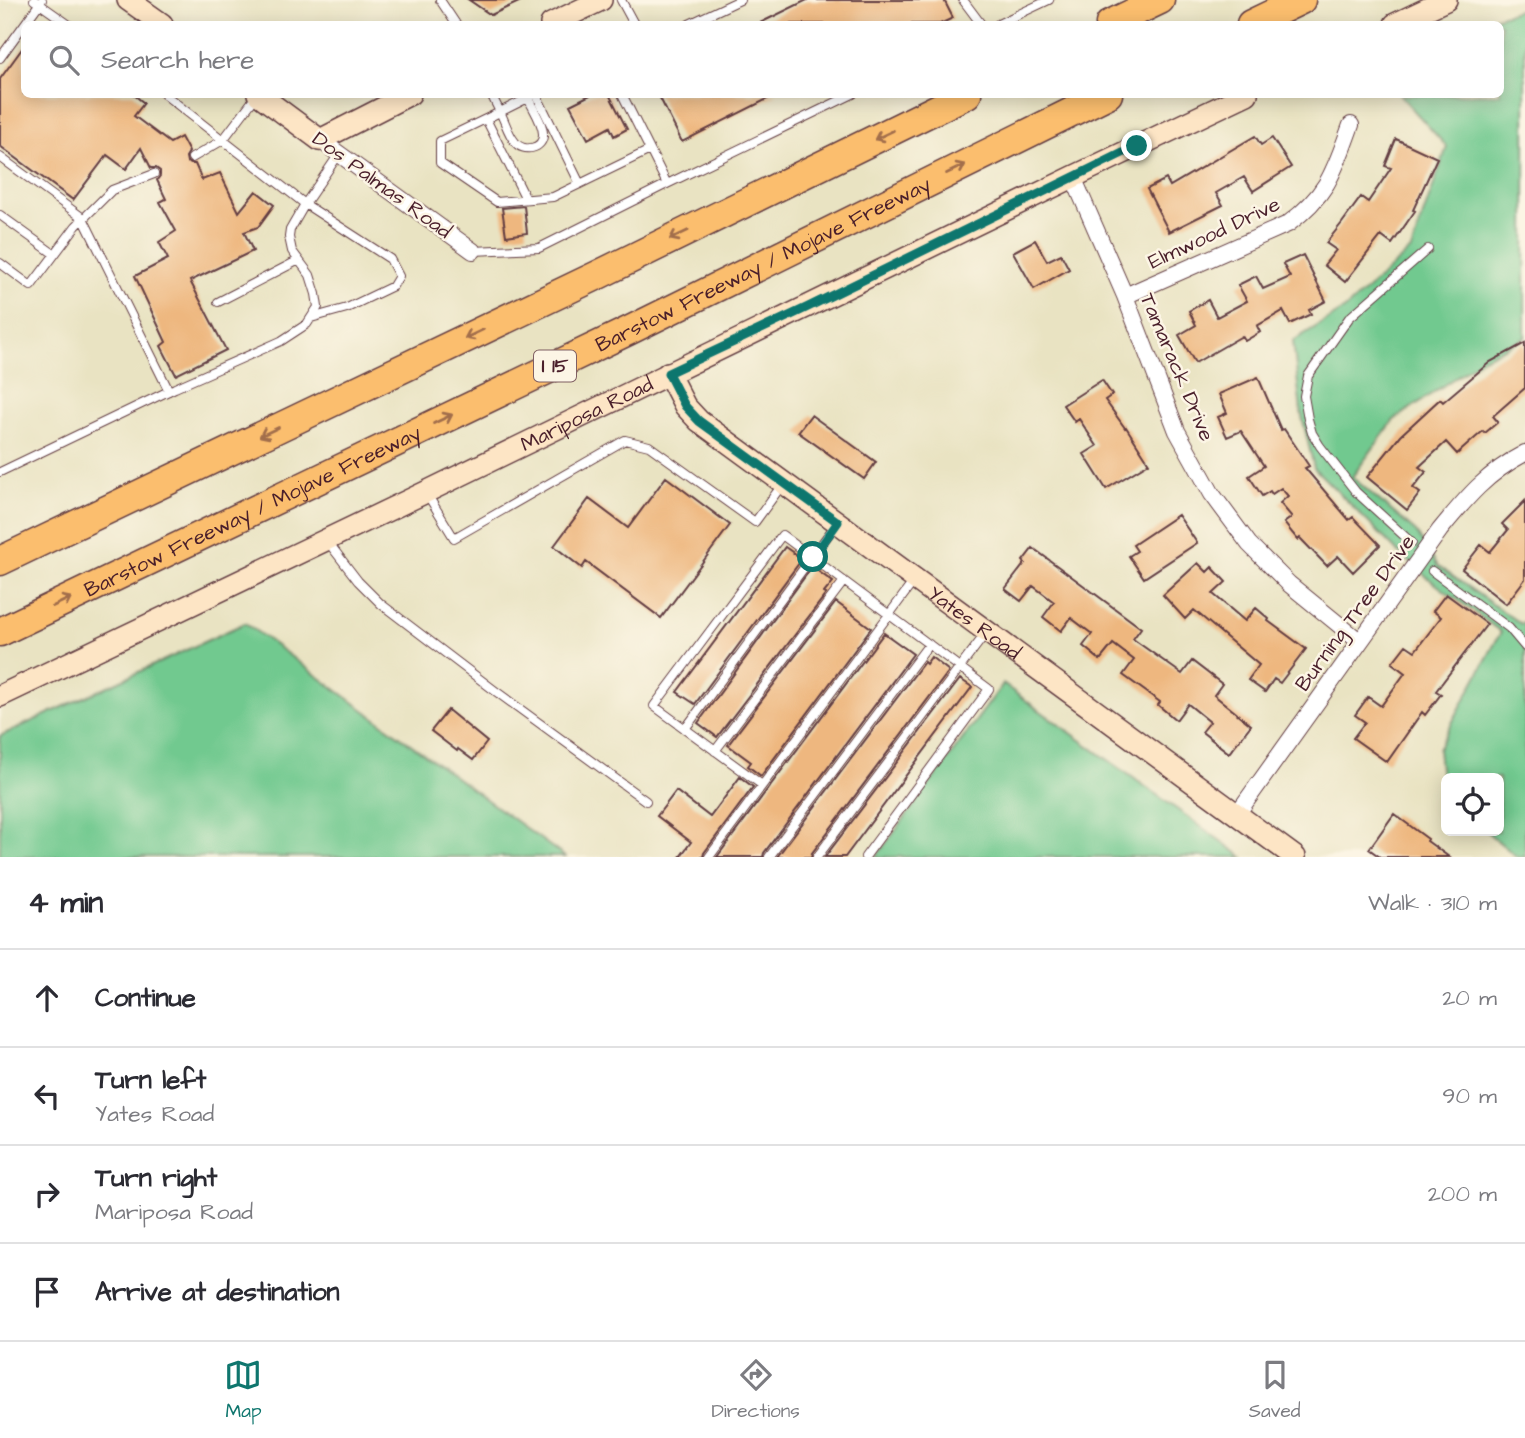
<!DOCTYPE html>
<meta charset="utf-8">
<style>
body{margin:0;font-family:"Architects Daughter",sans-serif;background:#f2f2f3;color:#2b2b33}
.controls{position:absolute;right:21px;bottom:21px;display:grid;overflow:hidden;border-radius:10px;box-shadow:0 4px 18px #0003}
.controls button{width:63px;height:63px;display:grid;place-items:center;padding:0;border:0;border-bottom:2px solid #e1e1e2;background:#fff;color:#2b2b33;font:35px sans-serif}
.stop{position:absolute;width:21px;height:21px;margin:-16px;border:5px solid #0f766e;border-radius:50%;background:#fff}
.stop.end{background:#0f766e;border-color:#fff;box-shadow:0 2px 7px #0008}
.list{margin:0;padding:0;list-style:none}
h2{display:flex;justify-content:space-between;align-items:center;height:91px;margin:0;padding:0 28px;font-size:30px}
h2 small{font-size:23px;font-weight:400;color:#7c7c81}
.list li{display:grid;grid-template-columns:46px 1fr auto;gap:21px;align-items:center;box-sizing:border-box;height:98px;padding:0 28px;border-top:2px solid #e1e1e2}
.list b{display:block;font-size:26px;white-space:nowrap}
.list p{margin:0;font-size:23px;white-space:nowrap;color:#7c7c81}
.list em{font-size:23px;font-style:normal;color:#7c7c81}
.icon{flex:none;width:38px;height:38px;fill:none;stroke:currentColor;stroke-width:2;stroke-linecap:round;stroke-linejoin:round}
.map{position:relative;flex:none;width:1525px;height:857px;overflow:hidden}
.search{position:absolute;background:#fff;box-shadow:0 4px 18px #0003;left:21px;right:21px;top:21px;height:77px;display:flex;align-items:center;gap:18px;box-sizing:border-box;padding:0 24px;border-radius:10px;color:#7c7c81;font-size:26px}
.sheet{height:483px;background:#fff}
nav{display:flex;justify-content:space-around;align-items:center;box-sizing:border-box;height:98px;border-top:2px solid #e1e1e2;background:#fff;font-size:19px;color:#7c7c81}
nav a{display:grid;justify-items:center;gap:4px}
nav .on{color:#0f766e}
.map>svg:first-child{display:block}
</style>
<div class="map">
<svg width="1525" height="857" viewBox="0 0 1525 857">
<rect width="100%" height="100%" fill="#fcf5e5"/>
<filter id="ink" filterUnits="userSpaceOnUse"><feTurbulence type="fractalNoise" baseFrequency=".0143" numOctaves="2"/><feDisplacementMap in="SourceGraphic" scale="14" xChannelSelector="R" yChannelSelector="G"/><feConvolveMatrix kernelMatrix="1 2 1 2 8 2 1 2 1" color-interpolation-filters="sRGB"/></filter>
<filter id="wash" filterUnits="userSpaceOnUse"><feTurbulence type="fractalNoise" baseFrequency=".00686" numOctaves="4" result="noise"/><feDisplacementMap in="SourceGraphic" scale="28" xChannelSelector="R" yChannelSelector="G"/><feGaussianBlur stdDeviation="1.57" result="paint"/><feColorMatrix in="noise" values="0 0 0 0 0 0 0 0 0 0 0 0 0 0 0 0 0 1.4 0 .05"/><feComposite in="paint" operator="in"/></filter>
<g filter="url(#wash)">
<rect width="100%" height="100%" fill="#e9e3c2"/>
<path fill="#71c98f" stroke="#5e745d" stroke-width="2" d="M1525,8V338L1483,358L1394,420L1352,477L1416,532L1438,566L1521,624L1525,621V857H1517L1486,831H1499V778H1446V792L1442,788L1438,749L1501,632L1433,582L1398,552L1314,468L1301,412L1293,341L1345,309L1411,250L1447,147L1400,95L1500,94V24H1475Z
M245,623L565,857H0V736Z
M1003,684L1243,857H876Z"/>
<g id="blocks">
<path fill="#eeb77f" d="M469,0H523L491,15Z
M807,0H944L953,18L940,24H758Z
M24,46V94H133L144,103L134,116L170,143L181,137L189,152L186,157L187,162L191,164H195L202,180L220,173L239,212L256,191L274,205L258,227L244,232L253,251L190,281L226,350L176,375L161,346L166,342L135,276L168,259L159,242L176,231L160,202L166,199L157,180L160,176V171L156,168H151L141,148L126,169L107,155L73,200L0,146V79Z
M592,94H609L627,129L614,136L610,127L588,139L570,105Z
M658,94H777L682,142Z
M1255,136L1261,145L1272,138L1291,167L1253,191L1244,177L1216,193L1223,205L1169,232L1147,189L1166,179L1170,186Z
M1396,139L1437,158L1413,210L1415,211L1392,244L1381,236L1345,282L1324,265L1336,250L1326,243L1342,223L1361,197L1368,202L1391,168L1385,166Z
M524,206L527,233L506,236L502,208Z
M1035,240L1047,261L1061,254L1069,269L1034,289L1013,252Z
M1303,255L1326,301L1309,310L1311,314L1290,324L1283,311L1257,326L1260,332L1245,341L1242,336L1195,363L1179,335L1196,325L1189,311L1208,300L1217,317L1247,301L1238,285L1256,276L1263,289L1290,277L1283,264Z
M1525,343V388L1493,416L1498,422L1485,433L1483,431L1457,454L1446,442L1419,467L1426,472L1413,488L1420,493L1407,510L1367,477L1401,435L1440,399L1443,402L1490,362Z
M1258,377L1281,430L1284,429L1309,466L1305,468L1349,520L1353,517L1380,545L1353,572L1338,556L1327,566L1300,538L1298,540L1284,523L1292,517L1280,503L1288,496L1281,488L1272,494L1270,491L1262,496L1249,476L1264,466L1241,431L1227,437L1218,417L1227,413L1219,394Z
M1102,380L1112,395L1105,400L1125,428L1126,427L1149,463L1106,489L1084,454L1097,446L1079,419L1075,422L1063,405Z
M811,415L876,462L864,479L798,432Z
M666,477L730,525L661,618L586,562L582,568L554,546L589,499L628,528Z
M1525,501V579L1506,604L1462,569L1481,545L1490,552L1508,530L1502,524Z
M1178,515L1197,543L1144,578L1129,556L1137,551L1133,545Z
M785,547L802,559L695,704L677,692Z
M1033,548L1141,628L1133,639L1182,674L1192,661L1222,684L1214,695L1251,725L1229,753L1202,732L1210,722L1188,704L1176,720L1158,705L1160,702L1123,675L1134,660L1113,644L1100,660L1083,646L1092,634L1071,618L1061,631L1043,617L1054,602L1033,586L1021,601L1005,589L1025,563L1023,561Z
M1198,563L1207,572L1212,567L1226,582L1213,594L1245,621L1256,608L1269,619L1268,621L1306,649L1280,683L1274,679L1265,692L1248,680L1259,665L1194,610L1185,619L1163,595Z
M812,567L833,582L824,593L826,594L717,737L698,723Z
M1446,594L1487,624L1436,691L1441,694L1425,715L1422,712L1387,762L1353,738L1365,722L1355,715L1368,697L1381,706L1405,673L1392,663L1406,645L1415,651L1441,617L1433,611Z
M836,602L871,628L761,776L748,766L751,762L728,745Z
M884,633L913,654L764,853L763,857H717Z
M931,657L949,671L812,853L811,857H777L924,662L926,664Z
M960,679L972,687L845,857H825Z
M448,710L487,742L473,760L458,749L457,751L431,731Z
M740,777L753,787L704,853L703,857H680L691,842L657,816L676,791L710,817Z
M1394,814L1428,839L1427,841L1449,857H1380L1369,849Z"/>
</g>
</g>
<g filter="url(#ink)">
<use href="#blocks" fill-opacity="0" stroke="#623c42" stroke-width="2"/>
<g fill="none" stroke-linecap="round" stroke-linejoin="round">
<g stroke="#623c42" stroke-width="10">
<path id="lane" d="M34,0L68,24
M440,0L456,24
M621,0L634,24
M963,0L981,24
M689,24L740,0
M998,24L1049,0
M0,58L42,0
M164,94L305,204L390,259L399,276L393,286L347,308L311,318
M491,94L500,112L530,97
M536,94L580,184
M528,98C533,109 543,123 543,134C544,149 523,153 515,142C508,134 505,121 500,112L440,141V163L497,202L553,197L650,150
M486,119L526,199
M0,157L83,218L169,391
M192,158L223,140L257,95
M667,184L853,94
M0,215L54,254
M473,251L539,248L667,184L622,94
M0,263L31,286L76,226L112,190L154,174
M218,302L299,260
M0,472L175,388L281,341L307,324L318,307L316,294L310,275L292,251L289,237L290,230L305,204L339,154
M427,494L454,538L625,440L649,446L755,522L782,485
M328,542L358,581L381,604L494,690L646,801
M1412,543L1356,492L1320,446L1312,433L1308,419L1304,396L1308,376L1349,318L1428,249
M1432,571L1509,628L1525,647
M685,729L837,523
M715,751L844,581
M762,785L654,706L782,535L989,689L865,857
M709,857L914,581
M769,857L929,644
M817,857L986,633"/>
</g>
<g stroke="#623c42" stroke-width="18">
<path id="street" d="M320,140L473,251
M1073,177L1125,296L1177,431L1212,494L1249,544L1289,584L1359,641
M1125,296L1288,224C1329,193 1334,171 1351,125
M1237,814L1440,530C1467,497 1487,473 1525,453"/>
</g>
<g stroke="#623c42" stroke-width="24">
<g id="secondary">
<path d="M128,0L162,24"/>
<path d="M551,24L601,0"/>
<path d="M1395,24L1446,0"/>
<path d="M258,94L320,140L410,94"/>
<path id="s1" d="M668,373L685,406L699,421L1295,857"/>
<path id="s2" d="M0,696L426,492L1073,177L1247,94"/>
</g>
</g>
<g stroke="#623c42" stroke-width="31">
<g id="highway">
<path d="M1110,24L1160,0"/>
<path d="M1251,24L1301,0"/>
<path d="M0,561L596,276L967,94"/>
<path id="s3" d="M0,632L628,331L1108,94"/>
</g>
</g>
<use href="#lane" stroke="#fff" stroke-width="8"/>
<use href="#street" stroke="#fff" stroke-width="16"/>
<use href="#secondary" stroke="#fde5c5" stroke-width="21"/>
<use href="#highway" stroke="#fbbe6e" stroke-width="28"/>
</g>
<defs><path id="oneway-shaft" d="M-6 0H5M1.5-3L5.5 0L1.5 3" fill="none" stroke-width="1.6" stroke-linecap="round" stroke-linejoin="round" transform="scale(1.75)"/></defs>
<g stroke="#a26e4c">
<use href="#oneway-shaft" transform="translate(884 135) rotate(154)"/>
<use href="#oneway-shaft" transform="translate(956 169) rotate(-26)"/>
<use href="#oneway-shaft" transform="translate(679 235) rotate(154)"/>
<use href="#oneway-shaft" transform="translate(474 334) rotate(154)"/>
<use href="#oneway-shaft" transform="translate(443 419) rotate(-26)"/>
<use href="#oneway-shaft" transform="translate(269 432) rotate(154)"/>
<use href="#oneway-shaft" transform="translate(62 602) rotate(-26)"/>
</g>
</g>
<g fill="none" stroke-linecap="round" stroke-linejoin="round" filter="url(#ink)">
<path stroke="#0f766e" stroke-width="9" d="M813,557L838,522L699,421L685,406L668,373L806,308L1137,146"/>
</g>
<g text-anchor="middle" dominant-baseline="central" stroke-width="5" stroke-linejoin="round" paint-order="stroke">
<rect fill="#fcf5e5" stroke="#7f5f63" stroke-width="2" x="534" y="350.5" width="42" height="31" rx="5"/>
<g font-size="19" font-weight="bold" fill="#4a1f2b">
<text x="555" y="366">I 15</text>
</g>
<g font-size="21" fill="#4a1f2b" stroke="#fcf5e5">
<text transform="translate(382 185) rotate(36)">Dos Palmas Road</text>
<text transform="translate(1214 233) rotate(-25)">Elmwood Drive</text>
<text stroke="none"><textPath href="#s3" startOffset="847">Barstow Freeway / Mojave Freeway</textPath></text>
<text transform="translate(1177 367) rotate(67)">Tamarack Drive</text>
<text stroke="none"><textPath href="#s2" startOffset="651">Mariposa Road</textPath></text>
<text stroke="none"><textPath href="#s3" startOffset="280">Barstow Freeway / Mojave Freeway</textPath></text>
<text transform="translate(1355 613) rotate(-54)">Burning Tree Drive</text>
<text stroke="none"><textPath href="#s1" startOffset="399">Yates Road</textPath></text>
</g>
</g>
</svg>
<div class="controls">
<button><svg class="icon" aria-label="locate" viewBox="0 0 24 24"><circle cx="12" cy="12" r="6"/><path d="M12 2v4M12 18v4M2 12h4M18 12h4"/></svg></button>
</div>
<div class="stop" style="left:813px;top:557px"></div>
<div class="stop end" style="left:1137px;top:146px"></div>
<div class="search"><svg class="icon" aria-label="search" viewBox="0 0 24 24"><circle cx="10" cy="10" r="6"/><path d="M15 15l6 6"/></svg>Search here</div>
</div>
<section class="sheet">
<h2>4 min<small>Walk · 310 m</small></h2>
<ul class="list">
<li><svg class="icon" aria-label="ahead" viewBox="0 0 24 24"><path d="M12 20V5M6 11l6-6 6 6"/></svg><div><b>Continue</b></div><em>20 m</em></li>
<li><svg class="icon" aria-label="left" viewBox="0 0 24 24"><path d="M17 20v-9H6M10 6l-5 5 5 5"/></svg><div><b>Turn left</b><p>Yates Road</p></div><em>90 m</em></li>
<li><svg class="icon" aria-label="right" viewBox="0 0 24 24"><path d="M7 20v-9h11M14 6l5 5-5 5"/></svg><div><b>Turn right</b><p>Mariposa Road</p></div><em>200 m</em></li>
<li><svg class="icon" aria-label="arrive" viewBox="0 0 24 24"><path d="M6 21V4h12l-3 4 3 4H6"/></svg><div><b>Arrive at destination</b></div></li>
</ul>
</section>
<nav>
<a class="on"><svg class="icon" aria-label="map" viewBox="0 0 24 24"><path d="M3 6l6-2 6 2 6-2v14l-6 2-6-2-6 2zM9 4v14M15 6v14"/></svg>Map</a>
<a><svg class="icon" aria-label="directions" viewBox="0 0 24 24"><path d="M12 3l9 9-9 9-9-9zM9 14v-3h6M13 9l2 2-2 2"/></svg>Directions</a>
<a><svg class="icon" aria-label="saved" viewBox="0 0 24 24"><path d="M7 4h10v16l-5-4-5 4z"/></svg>Saved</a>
</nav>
